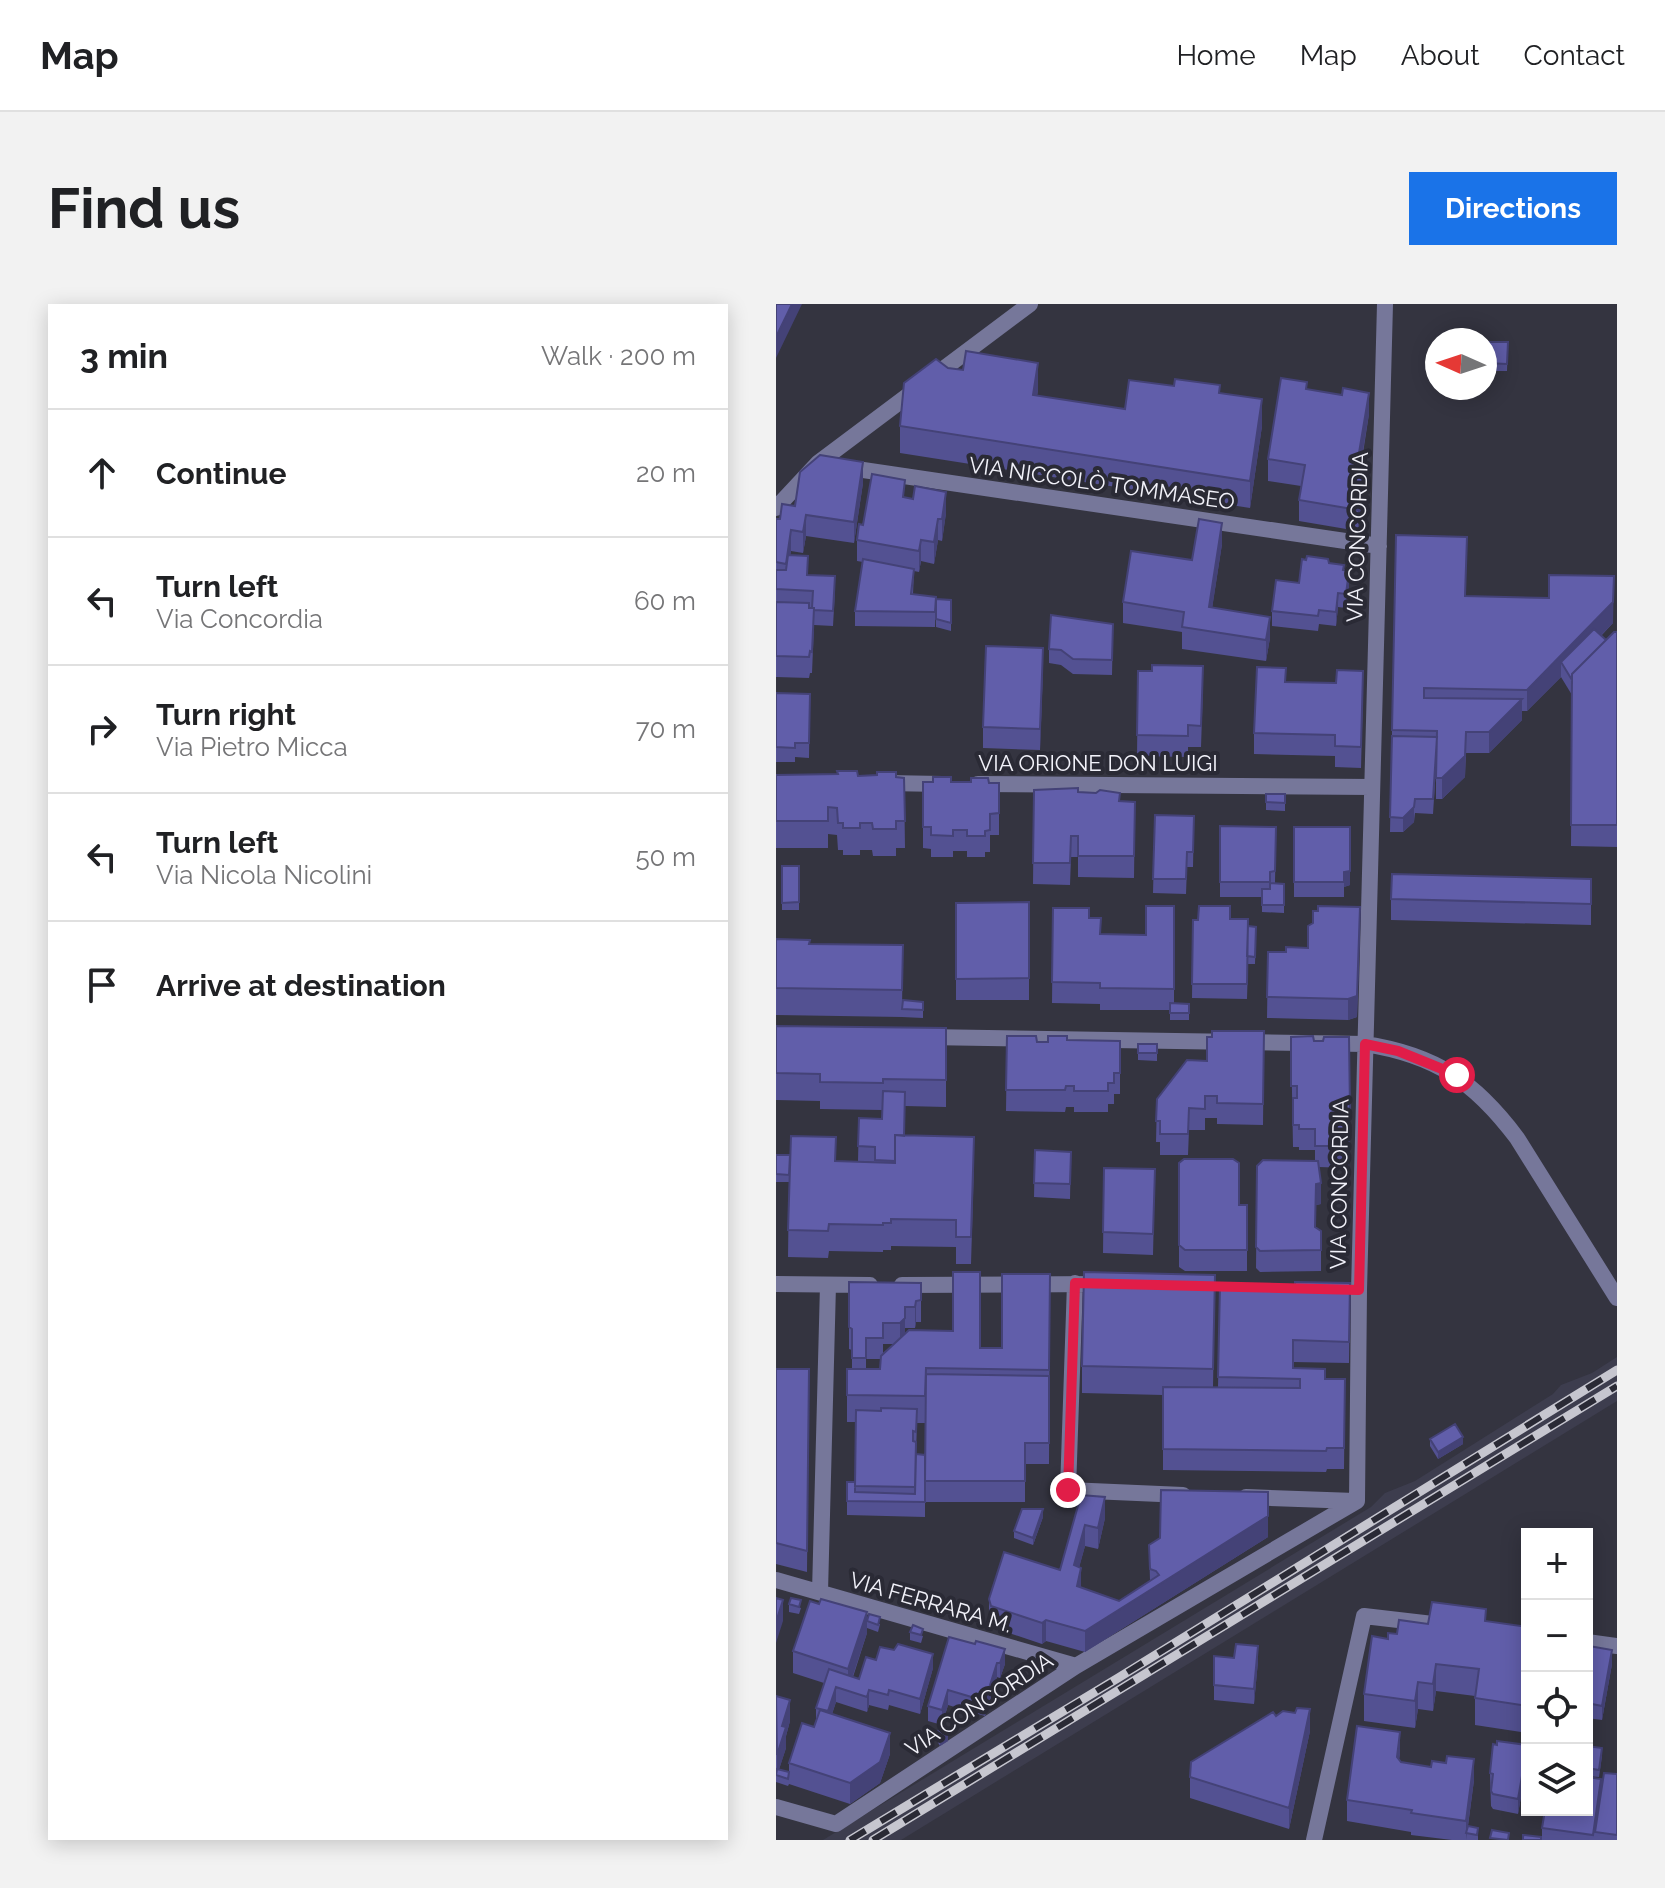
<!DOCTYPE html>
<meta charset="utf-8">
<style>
body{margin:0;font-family:Raleway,sans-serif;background:#f2f2f2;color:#202124}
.controls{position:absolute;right:24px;bottom:24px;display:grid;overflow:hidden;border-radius:0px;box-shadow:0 4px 20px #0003}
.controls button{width:72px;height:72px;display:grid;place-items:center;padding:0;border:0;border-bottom:2px solid #e0e0e0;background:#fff;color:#202124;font:40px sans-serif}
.compass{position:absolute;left:649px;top:24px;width:72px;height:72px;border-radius:50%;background:#fff;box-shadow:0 4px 20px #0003;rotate:273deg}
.stop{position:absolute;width:24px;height:24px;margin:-18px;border:6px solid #e11d48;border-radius:50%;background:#fff}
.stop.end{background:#e11d48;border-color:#fff;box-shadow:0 2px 8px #0008}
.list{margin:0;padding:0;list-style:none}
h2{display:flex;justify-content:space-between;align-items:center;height:104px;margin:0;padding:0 32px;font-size:34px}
h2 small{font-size:26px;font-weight:400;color:#757577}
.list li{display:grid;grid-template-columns:52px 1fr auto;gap:24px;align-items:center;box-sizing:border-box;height:128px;padding:0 32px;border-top:2px solid #e0e0e0}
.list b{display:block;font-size:30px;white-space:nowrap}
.list p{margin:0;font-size:26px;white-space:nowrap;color:#757577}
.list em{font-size:26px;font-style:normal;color:#757577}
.icon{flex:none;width:44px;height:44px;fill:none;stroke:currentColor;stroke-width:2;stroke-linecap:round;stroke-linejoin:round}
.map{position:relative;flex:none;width:841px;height:1536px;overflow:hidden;border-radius:0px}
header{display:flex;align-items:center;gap:48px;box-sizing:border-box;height:112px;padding:0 40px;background:#fff;border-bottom:2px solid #e0e0e0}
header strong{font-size:38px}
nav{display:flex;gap:44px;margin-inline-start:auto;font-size:28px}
.intro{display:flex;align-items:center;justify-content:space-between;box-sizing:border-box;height:192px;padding:0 48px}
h1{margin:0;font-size:56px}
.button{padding:20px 36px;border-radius:0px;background:#1a73e8;color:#fff;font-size:28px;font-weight:700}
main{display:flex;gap:48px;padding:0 48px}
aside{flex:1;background:#fff;border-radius:0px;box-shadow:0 4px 20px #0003}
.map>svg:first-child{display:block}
</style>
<header>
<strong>Map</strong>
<nav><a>Home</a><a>Map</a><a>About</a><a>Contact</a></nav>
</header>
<div class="intro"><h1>Find us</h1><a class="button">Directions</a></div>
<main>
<aside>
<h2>3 min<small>Walk · 200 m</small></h2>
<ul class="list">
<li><svg class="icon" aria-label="ahead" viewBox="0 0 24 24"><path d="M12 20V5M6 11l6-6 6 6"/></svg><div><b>Continue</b></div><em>20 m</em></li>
<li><svg class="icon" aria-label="left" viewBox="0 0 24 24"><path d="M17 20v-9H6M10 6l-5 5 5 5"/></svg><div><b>Turn left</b><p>Via Concordia</p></div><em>60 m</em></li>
<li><svg class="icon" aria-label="right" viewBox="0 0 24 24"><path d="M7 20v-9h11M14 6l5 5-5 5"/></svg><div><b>Turn right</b><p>Via Pietro Micca</p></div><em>70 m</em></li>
<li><svg class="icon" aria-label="left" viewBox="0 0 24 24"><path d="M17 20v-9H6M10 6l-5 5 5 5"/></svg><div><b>Turn left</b><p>Via Nicola Nicolini</p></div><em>50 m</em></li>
<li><svg class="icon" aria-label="arrive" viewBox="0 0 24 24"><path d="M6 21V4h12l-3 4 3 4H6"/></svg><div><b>Arrive at destination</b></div></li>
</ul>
</aside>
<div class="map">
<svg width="841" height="1536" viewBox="0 0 841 1536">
<rect width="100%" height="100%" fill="#343440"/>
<path fill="#3d3d4e" d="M841,1053V1097L125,1536H47L595,1203L609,1189L639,1177L777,1090L785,1081L816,1069Z"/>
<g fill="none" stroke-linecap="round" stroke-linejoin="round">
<path stroke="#76779a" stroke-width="16" d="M67,163L603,242
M0,204L42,159L254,0
M110,479L166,480
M202,480L596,483
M150,733L589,740C660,751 699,778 741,834L841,994
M299,979L292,1186L407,1191
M0,980L94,981
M126,981L326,980
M470,1193L579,1197
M0,1276L300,1362
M44,1288L52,981
M811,1338L841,1342
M0,1503L60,1520L300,1362L581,1197L583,986L609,0
M538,1536L588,1312L674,1322"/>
<g stroke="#c6c6cf" stroke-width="9">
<path id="rail" d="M74,1536L342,1374L841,1066
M97,1536L841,1082"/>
</g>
<use href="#rail" stroke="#2a2a35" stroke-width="6" stroke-dasharray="18" stroke-linecap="butt"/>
</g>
<path fill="#535192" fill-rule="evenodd" d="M709,38H732L731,67H709Z
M172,64L262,86L261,92L349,105L444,89L486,122L474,204L124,149V122Z
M531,85L593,110L585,162L589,184L582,227L523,217V196L525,182L492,177V155Z
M87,179L78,239L30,232L27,249L15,247L14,251L32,271L59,287L57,322L38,321L36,369H34L33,374L0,373V215H4L19,202Z
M129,193L170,209L166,237L162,236L158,260L145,257L143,268L138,267L137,290L160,293L159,323L79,322V307L87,258L81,257V236L87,221Z
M620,231L690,292L837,319L825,332L830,336L841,328V543L795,542L796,391L785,373L751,407H746V416L713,449H690L689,473L666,495H660V463L657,510L639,509L638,518L627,528H614Z
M446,240L436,304L494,334L490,357L406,345V328L347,319V298Z
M553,259L568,266L573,282L570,304L562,303L560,322L543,320L542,327L496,322V307L523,279Z
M160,295L175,296V327L160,323Z
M337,320L336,371L297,370L285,361L273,359V345Z
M267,365L264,446L207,444V423Z
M362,367L427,384L425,443H412V453L361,452Z
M510,378L560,379L587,388L585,464L559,463V452L478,450V429Z
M0,389L34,390L33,454L19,453V458H0Z
M0,471L128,474L129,544H120V552H97L96,546H84V551H67V546H62L61,531L52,530V544H0Z
M147,478L223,479V531H214V548H209V553H191V547H177V553H155V545L147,544Z
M258,486L302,488L344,497L359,498L358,574L302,573V553H295L294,581L257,580Z
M490,490H509V507L490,506Z
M379,511L418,512L417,563H411L410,590L377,589Z
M444,522L500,523L499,579L508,580V609L486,608V593H444Z
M518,523H574V581L568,583V593H518Z
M6,562H23V606H6Z
M815,575V621L615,616V595Z
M253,598V696H180V599Z
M398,602V700H413V716H394V706H324V700L276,699L277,604L313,614L325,630L370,631Z
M454,615L472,622L480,623L479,660H472L471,695L416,694L417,616Z
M584,624L581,713L572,716L491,714L492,648H510L532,644Z
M0,635L34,640L127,641L126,703L147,705V714L126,713L0,711Z
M0,722L170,724V803L129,802L128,832L198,860L195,960H180V943L115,942V946H107V948L53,947L52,954L12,953L13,878H0V851L60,857L99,858L82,857L83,814L106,815V806L44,805V797L0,796Z
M488,727L487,821L441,820V814H429V826H413L412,851H384V838H380L381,795L431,757Z
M231,732L261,738L291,736L344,737V790H338V800H332V808H298V803H290L289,808L230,807Z
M515,733L538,737H547L573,733L574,827H572L573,864L543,863L545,900L540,901V924L545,927V967L484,968L480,964L481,862L539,857V846H523V843H517Z
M362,740H381V757L362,756Z
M259,846L295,848L294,895L258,893Z
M403,859L463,901H471V967H409L403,963Z
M328,864L379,865L377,951L327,949Z
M274,970L273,1160H249V1198H149V1213L71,1211V1178H79L80,1118H71V1065H76V1046L73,1045V978L145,979V1018H140L139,1024H129V1030L204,1044H226ZM107,1040H118L107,1049ZM90,1055H105L104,1065H90ZM141,1119H149V1151L140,1150Z
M439,971L437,1083H442L444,982L519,984L574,979L573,1059L517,1058V1064L549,1075H569L568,1165H551L550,1168L387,1166V1091L306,1089V1062Z
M0,1065H33L31,1268L0,1260Z
M654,1135L687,1140L662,1155L654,1142Z
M305,1191L329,1214L322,1245L309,1242L303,1263L305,1284L343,1297L374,1277L373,1241L492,1233L309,1348L270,1337L266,1340L215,1323L213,1316V1295L284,1266Z
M267,1213L257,1241L238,1234V1227Z
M13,1300L25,1304L23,1310L13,1308Z
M91,1317L104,1320L102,1328L91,1324Z
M710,1317L751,1323V1429L699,1421V1392L660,1387L657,1407L642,1405L639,1424L588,1417V1390L612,1335L621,1330L652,1320Z
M134,1328L147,1332L145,1339L134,1336Z
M91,1329L77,1373L83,1375L100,1356L157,1364L144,1410L113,1401L112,1406L93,1401L91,1408L60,1398L56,1410L114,1450L104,1479L74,1500L13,1480L12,1482L0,1478V1392L14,1417L10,1432V1444L3,1465L13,1468V1459L38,1423L40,1417V1404L48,1379L17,1369V1347Z
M173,1333L229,1360L224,1374L221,1373L209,1412L172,1401L166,1421L152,1417V1402Z
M811,1346L836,1360L826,1416L811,1414Z
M438,1352L482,1357L478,1400L438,1396Z
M500,1412L534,1427L513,1525L414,1494V1473Z
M160,1428L172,1437L164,1442L160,1435Z
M751,1441V1488L746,1487L742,1510L717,1505L715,1502L714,1469Z
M811,1442L826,1452L823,1473L811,1472Z
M624,1449L623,1455L625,1458L698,1476L692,1522L702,1524V1536H676L635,1531V1528L571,1517V1496Z
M841,1470V1536H819V1534V1536H766V1524L825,1484Z"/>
<path fill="#444277" d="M16,0H26L0,54V33Z
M262,59V86L257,118V91Z
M593,89V110L581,182V161Z
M486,95V122L474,204V177Z
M87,158V179L78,239V218Z
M589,162V184L582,227V206Z
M170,188V209L166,237V215Z
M30,211V232L27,249V228Z
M162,215V236L158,260V238Z
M446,219V240L433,325V303Z
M15,226V247L10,281V260Z
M145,236V257L143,268V247Z
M573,267V282L570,304V290Z
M838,272L837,319L790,367L785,358V373L751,407V386Z
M562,289V303L560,322V308Z
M494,313V334L490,357V336Z
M267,344V365L264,446V425Z
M746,395V416L713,449V428Z
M690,428L689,473L666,495V474Z
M638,503V518L627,528V514Z
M574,567V581L568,583V568Z
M584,603L581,713L572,716V695Z
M545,879V900L540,901V880Z
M140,997V1018L139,1024V1003Z
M129,1014V1036L124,1040V1019Z
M687,1133V1140L662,1155V1148Z
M329,1193V1214L322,1245V1224Z
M267,1205V1213L257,1241V1234Z
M492,1212V1233L309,1348V1327Z
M309,1221V1242L298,1283V1261Z
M305,1264V1285L301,1282Z
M7,1296V1317L0,1339V1318Z
M91,1308V1329L72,1386V1365Z
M270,1316V1337L266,1340V1319Z
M482,1342V1357L478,1400V1385Z
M229,1345V1360L224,1374V1359Z
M836,1346V1360L826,1416V1402Z
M157,1350V1364L144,1410V1395Z
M221,1359V1373L209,1412V1397Z
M660,1360V1387L657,1407V1380Z
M642,1378V1405L639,1424V1397Z
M60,1383V1398L52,1422V1407Z
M93,1386V1401L91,1408V1393Z
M172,1386V1401L166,1421V1406Z
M14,1396V1417L10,1432V1444L1,1472V1451L6,1422Z
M534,1405V1427L513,1525V1504Z
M624,1428V1449L621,1474V1453Z
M114,1429V1450L104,1479L74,1500V1479Z
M172,1429V1437L164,1442V1434Z
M698,1455V1476L690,1536V1517Z
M746,1472V1487L742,1510V1495Z"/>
<path fill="#615eaa" stroke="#444277" stroke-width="2" d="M0,0H16L0,33Z
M709,38H732L731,60L709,59Z
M190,47L262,59L257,91L349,105L353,76L398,82L399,75L444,81L443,89L486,95L474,177L124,122L128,79L160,55L172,64L187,66Z
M505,74L531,78L530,85L566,91L567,84L593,89L581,161L589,162L582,206L523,196L529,161L492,155Z
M44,151L87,158L78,218L30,211L27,228L15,226L10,260L0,258V215H4L6,200L19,202L24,168Z
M96,170L129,176L127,193L137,195L139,182L170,188L166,215H162L158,238L145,236L143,247L81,236L83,220L87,221Z
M423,215L446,219L433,303L494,313L490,336L406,323L408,308L347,298L355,247L416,256Z
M620,231L691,233L689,292L773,294V271L838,272L837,298L751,386L648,384V394L746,395L713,428H690L689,452L666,474H660L661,427L616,426Z
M12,251L32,252L31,271L59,272L57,307L38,306V304H36L37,287L0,285V266H10Z
M531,252L552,255L553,259L568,261L567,266L573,267L570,290L562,289L560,308L543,306L542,312L496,307L500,276L523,279L526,255L530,256Z
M87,255L138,265L135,290L160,293L159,308L79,307Z
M160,295L175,296V319L160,315Z
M0,298L33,299V304H38L36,348L34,347L33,353L0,352Z
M275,311L337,320L336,356L297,355L285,346L273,345Z
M818,325L830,336L796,370V376L785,358Z
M838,328H841V521H795L796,370Z
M210,342L267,344L264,425L207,423Z
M376,361L427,362L425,422L412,421V432L361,431L362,367H376Z
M481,363L510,364L509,378L560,379L561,366L587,367L585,443L559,442V431L478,429Z
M0,389L34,390L33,439H19V444L0,443Z
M616,432L661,433L657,495H639L638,503L627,514L614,513Z
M61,467H81L82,472L101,471V468H120V473L128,474L129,517H120V525H97L96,519H84V524H67V519H62L61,504L52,503V517H0V471L62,470Z
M157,473H175V478H195V474H212L213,479H223V509L214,510V526L209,527V532H191V526H177V532L155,531V523H147V478H157Z
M302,484V488L320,489L324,486L344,489L343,497L359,498L358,552H302V532H295L294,559H257L258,486Z
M490,490H509V499L490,498Z
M379,511L418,512L417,548H411L410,575H377Z
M444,522L500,523L499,567L494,568V578H444Z
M518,523H574V567L568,568V578H518Z
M6,562H23V598L6,599Z
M616,570L815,575V600L615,595Z
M494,579L508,580V601H486V585H494Z
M253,598V674L180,675V599Z
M370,602H398V685L324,684V679L276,678L277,604H313V614H325L324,630L370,631Z
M423,602H454V615H472L471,680H416L417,616H422Z
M542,602L584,603L581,692L572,695L491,693L492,648H510V643L532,644V622L537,619V607H542Z
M472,622L480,623L479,653L471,652Z
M0,635L34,636L33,640L127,641L126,686L0,684Z
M127,696L147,698V706L126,705Z
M394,699L413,700V709H394Z
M0,722L170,724V776L107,775V779L44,778V770L0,769Z
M436,727H488L487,800L441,799V792H429V805L413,804L412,830H384V817H380L381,795L411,756L431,757V733H436Z
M231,732H260L261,738H272V732H291V736L344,737V769H338V779H332V787H298V782H290L289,786H230Z
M537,732L538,737H547L548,733H573L574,806H570L573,842H539V825H523V821H517V794H521V782H515V733Z
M362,740H381V749H362Z
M107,787L129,788L128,832L119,831V857L99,856V843L82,842L83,814L106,815Z
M119,831L198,833L195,933H180V916L115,915V919H107V921L53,920L52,927L12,926L15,832L60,833L59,857L119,859Z
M259,846L295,848L294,880L258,879Z
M0,851H14L13,871L0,870Z
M408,855H457L463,859V901H471V946H409L403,941V859Z
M487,856L542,857L545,879L540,880L539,923L545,927V946L484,947L480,943L481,862Z
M328,864L379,865L377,930L327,928Z
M177,968H204V1044H226V970H274L273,1066L150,1064L149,1092L71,1091V1065H104L105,1052L133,1026L177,1027Z
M308,968L439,971L437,1065L306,1062Z
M73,978L145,979V996L140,997L139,1003H129V1014L124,1019H107V1034H90V1054H76V1025L73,1023Z
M519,978L574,979L573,1038L517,1036V1064L549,1065V1075H569L568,1144H551L550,1147L387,1145V1083L524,1084V1075L442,1073L444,982L519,984Z
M0,1065H33L31,1247L0,1239Z
M150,1070L273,1072V1139H249V1177H149Z
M105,1104L141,1105L140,1128L137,1127V1137L140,1138L139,1183L79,1182L80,1106L105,1107Z
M679,1120L687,1133L662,1148L654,1135Z
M140,1150L149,1151V1198L71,1197V1178H79V1188L139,1190Z
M385,1186L492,1188V1212L309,1327L270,1316L266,1319L215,1302L213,1295L228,1248L284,1266L305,1191L329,1193L322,1224L309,1221L298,1261L305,1264L301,1282L343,1297L383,1271L380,1267L374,1265L373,1241L384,1234Z
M246,1205H267L257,1234L238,1227Z
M0,1294L7,1296L0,1318Z
M15,1294L25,1296L23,1303L13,1300Z
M45,1295L91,1308L72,1365L17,1347L34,1297L43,1300Z
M656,1298L710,1305L709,1317L751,1323V1402L699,1394L703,1365L660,1360L657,1380L642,1378L639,1397L588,1390L596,1332L612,1335V1329L621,1330L623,1316L652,1320Z
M93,1310L104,1313L102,1321L91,1317Z
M137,1321L147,1325L145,1331L134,1328Z
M173,1333L199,1340L200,1337L229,1345L224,1359H221L209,1397L172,1386L166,1406L152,1402Z
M122,1340L157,1350L144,1395L113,1386L112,1391L93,1386L91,1393L60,1383L52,1407L40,1404L53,1365L83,1375L90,1353L100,1356L104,1343L118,1346Z
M460,1340L482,1342L478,1385L438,1381V1352L458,1354Z
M813,1342L836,1346L826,1402L811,1399V1346H812Z
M0,1392L14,1396L6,1422L10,1423L1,1451Z
M521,1404L534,1405L513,1504L414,1473L415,1458L497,1408L500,1412L507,1407L519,1409Z
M44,1406L114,1429L104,1458L74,1479L13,1459L26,1419L38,1423Z
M581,1422L624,1428L621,1453L625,1458L655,1463L656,1457L670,1459L671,1452L698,1455L690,1517L635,1509L636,1506L571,1496Z
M168,1423L172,1429L164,1434L160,1428Z
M721,1437L751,1441V1473L746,1472L742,1495L717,1490L715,1487L717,1470L714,1469L717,1440L721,1441Z
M811,1442L826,1444L823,1466L811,1464Z
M1,1465L13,1468L12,1475L0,1471Z
M828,1469L841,1470V1531L819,1528Z
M811,1473L825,1475L817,1531L766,1524L769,1506H811Z
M692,1522L702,1524L701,1531L690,1529Z
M716,1526L733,1529L732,1536L714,1534Z
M747,1531L765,1533V1536H747Z"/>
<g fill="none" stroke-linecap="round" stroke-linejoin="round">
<path stroke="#e11d48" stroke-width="10" d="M292,1186L299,979L583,986L589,740L622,747L681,771"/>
</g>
<g text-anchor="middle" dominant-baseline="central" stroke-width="8" stroke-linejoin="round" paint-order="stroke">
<g font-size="22" fill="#f2f2fa" stroke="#2a2a35">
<text transform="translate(326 179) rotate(8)">VIA NICCOLÒ TOMMASEO</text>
<text transform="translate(581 233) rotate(-88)">VIA CONCORDIA</text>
<text x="322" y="459">VIA ORIONE DON LUIGI</text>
<text transform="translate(563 880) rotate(-89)">VIA CONCORDIA</text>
<text transform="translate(155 1298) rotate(16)">VIA FERRARA M.</text>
<text transform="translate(203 1400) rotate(-33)">VIA CONCORDIA</text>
</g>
</g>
</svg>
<div class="controls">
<button>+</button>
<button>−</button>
<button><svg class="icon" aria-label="locate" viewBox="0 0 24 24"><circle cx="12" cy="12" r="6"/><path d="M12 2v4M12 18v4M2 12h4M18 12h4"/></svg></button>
<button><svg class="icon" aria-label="layers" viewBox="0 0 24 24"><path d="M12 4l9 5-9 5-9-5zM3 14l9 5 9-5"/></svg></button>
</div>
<svg class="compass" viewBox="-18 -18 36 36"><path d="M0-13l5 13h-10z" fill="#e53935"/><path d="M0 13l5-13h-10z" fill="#757577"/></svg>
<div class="stop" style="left:681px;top:771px"></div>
<div class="stop end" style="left:292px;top:1186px"></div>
</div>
</main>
